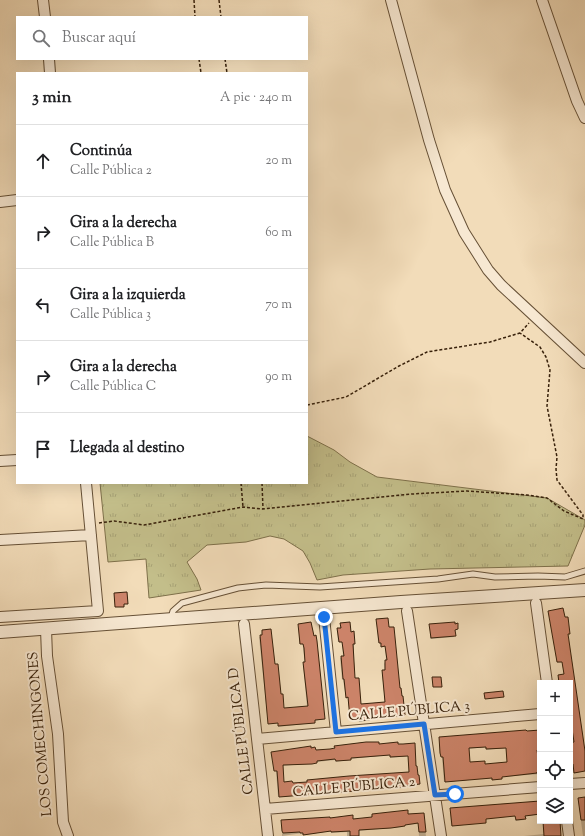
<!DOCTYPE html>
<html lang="es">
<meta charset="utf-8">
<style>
body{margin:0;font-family:"Sorts Mill Goudy",serif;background:#f6f6f6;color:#202124}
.controls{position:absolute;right:12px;bottom:12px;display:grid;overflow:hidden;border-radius:0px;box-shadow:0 4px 16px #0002}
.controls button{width:36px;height:36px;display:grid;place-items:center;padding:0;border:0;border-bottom:1px solid #e0e0e0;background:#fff;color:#202124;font:20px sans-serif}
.stop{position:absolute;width:12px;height:12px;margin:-9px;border:3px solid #1a73e8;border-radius:50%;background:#fff}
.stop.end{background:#1a73e8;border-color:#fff;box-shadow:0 1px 4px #0008}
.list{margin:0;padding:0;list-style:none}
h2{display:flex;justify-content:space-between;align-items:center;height:52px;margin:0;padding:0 16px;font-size:17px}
h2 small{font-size:13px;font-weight:400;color:#757577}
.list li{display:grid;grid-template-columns:26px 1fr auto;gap:12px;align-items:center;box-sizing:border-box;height:72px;padding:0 16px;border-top:1px solid #e0e0e0}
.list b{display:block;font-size:15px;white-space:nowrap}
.list p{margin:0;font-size:13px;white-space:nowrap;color:#757577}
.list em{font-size:13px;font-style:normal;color:#757577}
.icon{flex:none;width:22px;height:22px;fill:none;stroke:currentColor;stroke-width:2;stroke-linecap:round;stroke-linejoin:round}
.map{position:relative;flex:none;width:585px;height:836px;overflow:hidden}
.search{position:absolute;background:#fff;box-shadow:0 4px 16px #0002;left:16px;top:16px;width:292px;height:44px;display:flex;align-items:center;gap:10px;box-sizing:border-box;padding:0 14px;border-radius:0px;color:#757577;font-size:15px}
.panel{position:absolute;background:#fff;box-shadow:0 4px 16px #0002;left:16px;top:72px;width:292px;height:412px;border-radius:0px}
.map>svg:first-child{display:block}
</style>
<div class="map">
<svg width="585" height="836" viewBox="0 0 585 836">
<defs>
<pattern id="grass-tufts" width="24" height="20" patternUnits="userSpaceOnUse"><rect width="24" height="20" fill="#c3be8a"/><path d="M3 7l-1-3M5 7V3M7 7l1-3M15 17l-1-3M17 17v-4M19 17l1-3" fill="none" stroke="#a8a376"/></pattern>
</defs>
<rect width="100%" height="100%" fill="#f2dcb9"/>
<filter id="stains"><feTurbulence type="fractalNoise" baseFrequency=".005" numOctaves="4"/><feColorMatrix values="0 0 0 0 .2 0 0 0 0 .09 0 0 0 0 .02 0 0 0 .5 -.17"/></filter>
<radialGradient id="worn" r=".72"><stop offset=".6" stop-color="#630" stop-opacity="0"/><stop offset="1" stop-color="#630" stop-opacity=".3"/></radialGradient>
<path fill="url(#grass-tufts)" stroke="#7e704a" d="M307,436L334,450L350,462L377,477L547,498L585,520V525L568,566L430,569L343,575L317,580L310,563L303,551L284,539L270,536L246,542L207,545L187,562L197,579L201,590L149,598L146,559L108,562L100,483H307Z"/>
<path fill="#0003" fill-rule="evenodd" d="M549,612L569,634L567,635L585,757V771L574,773L573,764H570V744L573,743L571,730H570V683H559L558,677L564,675L562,662L557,663Z
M377,620L399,689L404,715L359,722L358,719H350L348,698H346L343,680H342L340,658L343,657L342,642H338L337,630L340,629L341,624L350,633L354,644V679L360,705L385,703L382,672L385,671L384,664L386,660L385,647H381L380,643H378Z
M299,625L324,719L314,721L313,723L278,727V723L268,724L259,637L262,636V631L274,666L283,709L307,707L303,664L305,663L303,649V644H299Z
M430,625L457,629L454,630V637L430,639Z
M540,731V774L501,777L500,779L492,780L491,778L444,782L442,757H441L440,754L439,738ZM485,747L486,750L506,748L507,763L484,765L469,763L468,749Z
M397,744H414L415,767L418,785L403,786L402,788L278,797L276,771H274L272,753L315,751L334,749L335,747ZM390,755V758L408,756L409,773L307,781V783L292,784L283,783L282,766L315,763L316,762L335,760V762L349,760L350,759Z
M578,799H585V836H583Z
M540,802V818L537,819V815L524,816V820L515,821V816L485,819L484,823L451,826L450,809Z
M407,811V815L423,814L426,836H419L418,824L404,825L403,827L358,831V836H347V832L331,833V831L303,835V833L282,836V821L352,820L371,818L372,815Z
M543,821H555L560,836H524L544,834Z"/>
<path fill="#cd846a" stroke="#38210b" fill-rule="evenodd" d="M127,592L128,604H124V607H115L114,593Z
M563,608L565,617H568L570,634H568L585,751V771L574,773L573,764H571L570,759V743L574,742L572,729L570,730V683H559L558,675L564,674L562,662H557L548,611Z
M388,618L389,627H394L400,688H401L402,696H403L405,715L359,721V718L350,719L348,697L346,698L344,679H343L341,656H344L342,642H339L337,628H341L340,623L350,622L351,632L354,631L355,644H353L355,678H359L361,704L385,702L382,670H385V660H387L385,646L381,647V643H379L376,619Z
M311,622L314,636L316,635L317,641L325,719L315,720V723L278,726V723L268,724L260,635H262V630L271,629L275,664H278L281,694H283L284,708L308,706L303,662H305L304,648L303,644H300L298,624Z
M455,622V624L458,623V629L455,630L456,636L431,638L429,624Z
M432,677H441L442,687H433Z
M503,691L504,697L485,699L484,693Z
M526,730L527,731L540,730V750H537L540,772H537V773L502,777V779L492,780V778L445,782L443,757H441L440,753L439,737ZM486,747V749L506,748L507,762L485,764V761L470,762L469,748Z
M366,742H379V744L398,742V744H403L415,743L416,766H417L418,775H419L420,784L404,786V787L279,797L277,771H274L271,752L311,746V748L315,747L316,750L330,749L335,748L334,746ZM390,755V757L408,756L409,772L349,776L307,780V782L293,783L292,781L284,782L283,765L312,764L317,763V761L335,759L336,761L351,760V758Z
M585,797V820H581L578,798Z
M540,801V814L525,816L526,819L516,820L515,816L486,819V823L452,826L450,808Z
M408,810V814L424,813L426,832H419L418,823L405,825V826L391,828L359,830V836H350V831L331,832V831L303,835V833H300V832L283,833L282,831L281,820L330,817V818L353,815V819L372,817V814Z
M543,821H560L561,836H544Z"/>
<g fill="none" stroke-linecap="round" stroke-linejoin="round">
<g stroke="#665036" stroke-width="7">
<path id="service" d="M171,618L173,611L182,603L238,588L266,585L320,587L438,579L473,574L495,577L538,576L565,577L585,571"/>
</g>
<g stroke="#665036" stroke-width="12">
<path id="minor" d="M43,0L45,17
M391,0L429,140L445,190L464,232L488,270L501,285L585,363
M542,0L577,101L585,118
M49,59L50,73
M0,202L17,200
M0,461L17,460
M0,540L91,535
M536,603L547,683
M407,611L441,836
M0,617L98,611L86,483
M324,617L336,732
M244,624L268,836
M46,629L47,656L58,734L63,822L68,836
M257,739L540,714
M570,784L585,783
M265,809L540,787
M567,821L569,836"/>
</g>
<g stroke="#665036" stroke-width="14">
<path id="tertiary" d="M0,632L401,602L585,590"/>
</g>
<path stroke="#38210b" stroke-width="1.5" stroke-dasharray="3 2" stroke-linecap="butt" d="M194,0L195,17
M219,0L221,17
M199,59L201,73
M225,59L227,73
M307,405L346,397L399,366L427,352L490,342L520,333L529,323
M241,483L243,507
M262,483L263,509
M99,523L114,521L144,525L243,507L263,509L412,494L467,491L527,495L547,498L564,511L583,519V515L557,480L556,469L557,457L547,406L550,370L546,357L540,347L520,333"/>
<use href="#service" stroke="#f7e8d2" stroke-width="5"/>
<use href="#minor" stroke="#f7e8d2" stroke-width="10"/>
<use href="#tertiary" stroke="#f7e8d2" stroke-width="12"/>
</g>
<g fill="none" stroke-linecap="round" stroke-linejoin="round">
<path stroke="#1a73e8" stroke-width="5" d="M324,617L336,732L424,724L435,795L455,794"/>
</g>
<g text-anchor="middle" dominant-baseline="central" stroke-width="4" stroke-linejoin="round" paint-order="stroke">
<g font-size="14" fill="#38210b" stroke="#f7e8d2">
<text transform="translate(409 712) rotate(-5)">CALLE PÚBLICA 3</text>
<text transform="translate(242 731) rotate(-97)">CALLE PÚBLICA D</text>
<text transform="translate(41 734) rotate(-95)">LOS COMECHINGONES</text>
<text transform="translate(354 788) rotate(-5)">CALLE PÚBLICA 2</text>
</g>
</g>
<rect width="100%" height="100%" filter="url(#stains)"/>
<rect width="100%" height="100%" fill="url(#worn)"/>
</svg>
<div class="controls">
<button>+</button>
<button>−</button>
<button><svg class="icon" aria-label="locate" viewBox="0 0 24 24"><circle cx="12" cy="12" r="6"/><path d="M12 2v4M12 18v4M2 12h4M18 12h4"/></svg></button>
<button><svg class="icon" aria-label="layers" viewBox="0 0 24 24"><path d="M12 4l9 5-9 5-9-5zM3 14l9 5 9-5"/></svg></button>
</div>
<div class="stop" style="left:455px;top:794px"></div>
<div class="stop end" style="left:324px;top:617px"></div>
<div class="search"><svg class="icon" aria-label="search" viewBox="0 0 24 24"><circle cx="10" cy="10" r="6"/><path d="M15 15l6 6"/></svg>Buscar aquí</div>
<section class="panel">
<h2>3 min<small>A pie · 240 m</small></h2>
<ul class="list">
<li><svg class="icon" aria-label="ahead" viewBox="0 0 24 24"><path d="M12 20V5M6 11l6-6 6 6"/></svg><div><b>Continúa</b><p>Calle Pública 2</p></div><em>20 m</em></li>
<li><svg class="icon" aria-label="right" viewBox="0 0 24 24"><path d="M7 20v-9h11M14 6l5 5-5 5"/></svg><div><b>Gira a la derecha</b><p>Calle Pública B</p></div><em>60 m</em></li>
<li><svg class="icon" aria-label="left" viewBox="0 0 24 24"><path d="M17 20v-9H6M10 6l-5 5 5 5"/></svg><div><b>Gira a la izquierda</b><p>Calle Pública 3</p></div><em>70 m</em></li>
<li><svg class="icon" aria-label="right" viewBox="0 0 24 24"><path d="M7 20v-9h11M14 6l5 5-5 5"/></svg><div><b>Gira a la derecha</b><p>Calle Pública C</p></div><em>90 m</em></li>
<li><svg class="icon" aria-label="arrive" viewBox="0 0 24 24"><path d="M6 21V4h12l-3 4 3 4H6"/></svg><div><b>Llegada al destino</b></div></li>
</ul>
</section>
</div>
